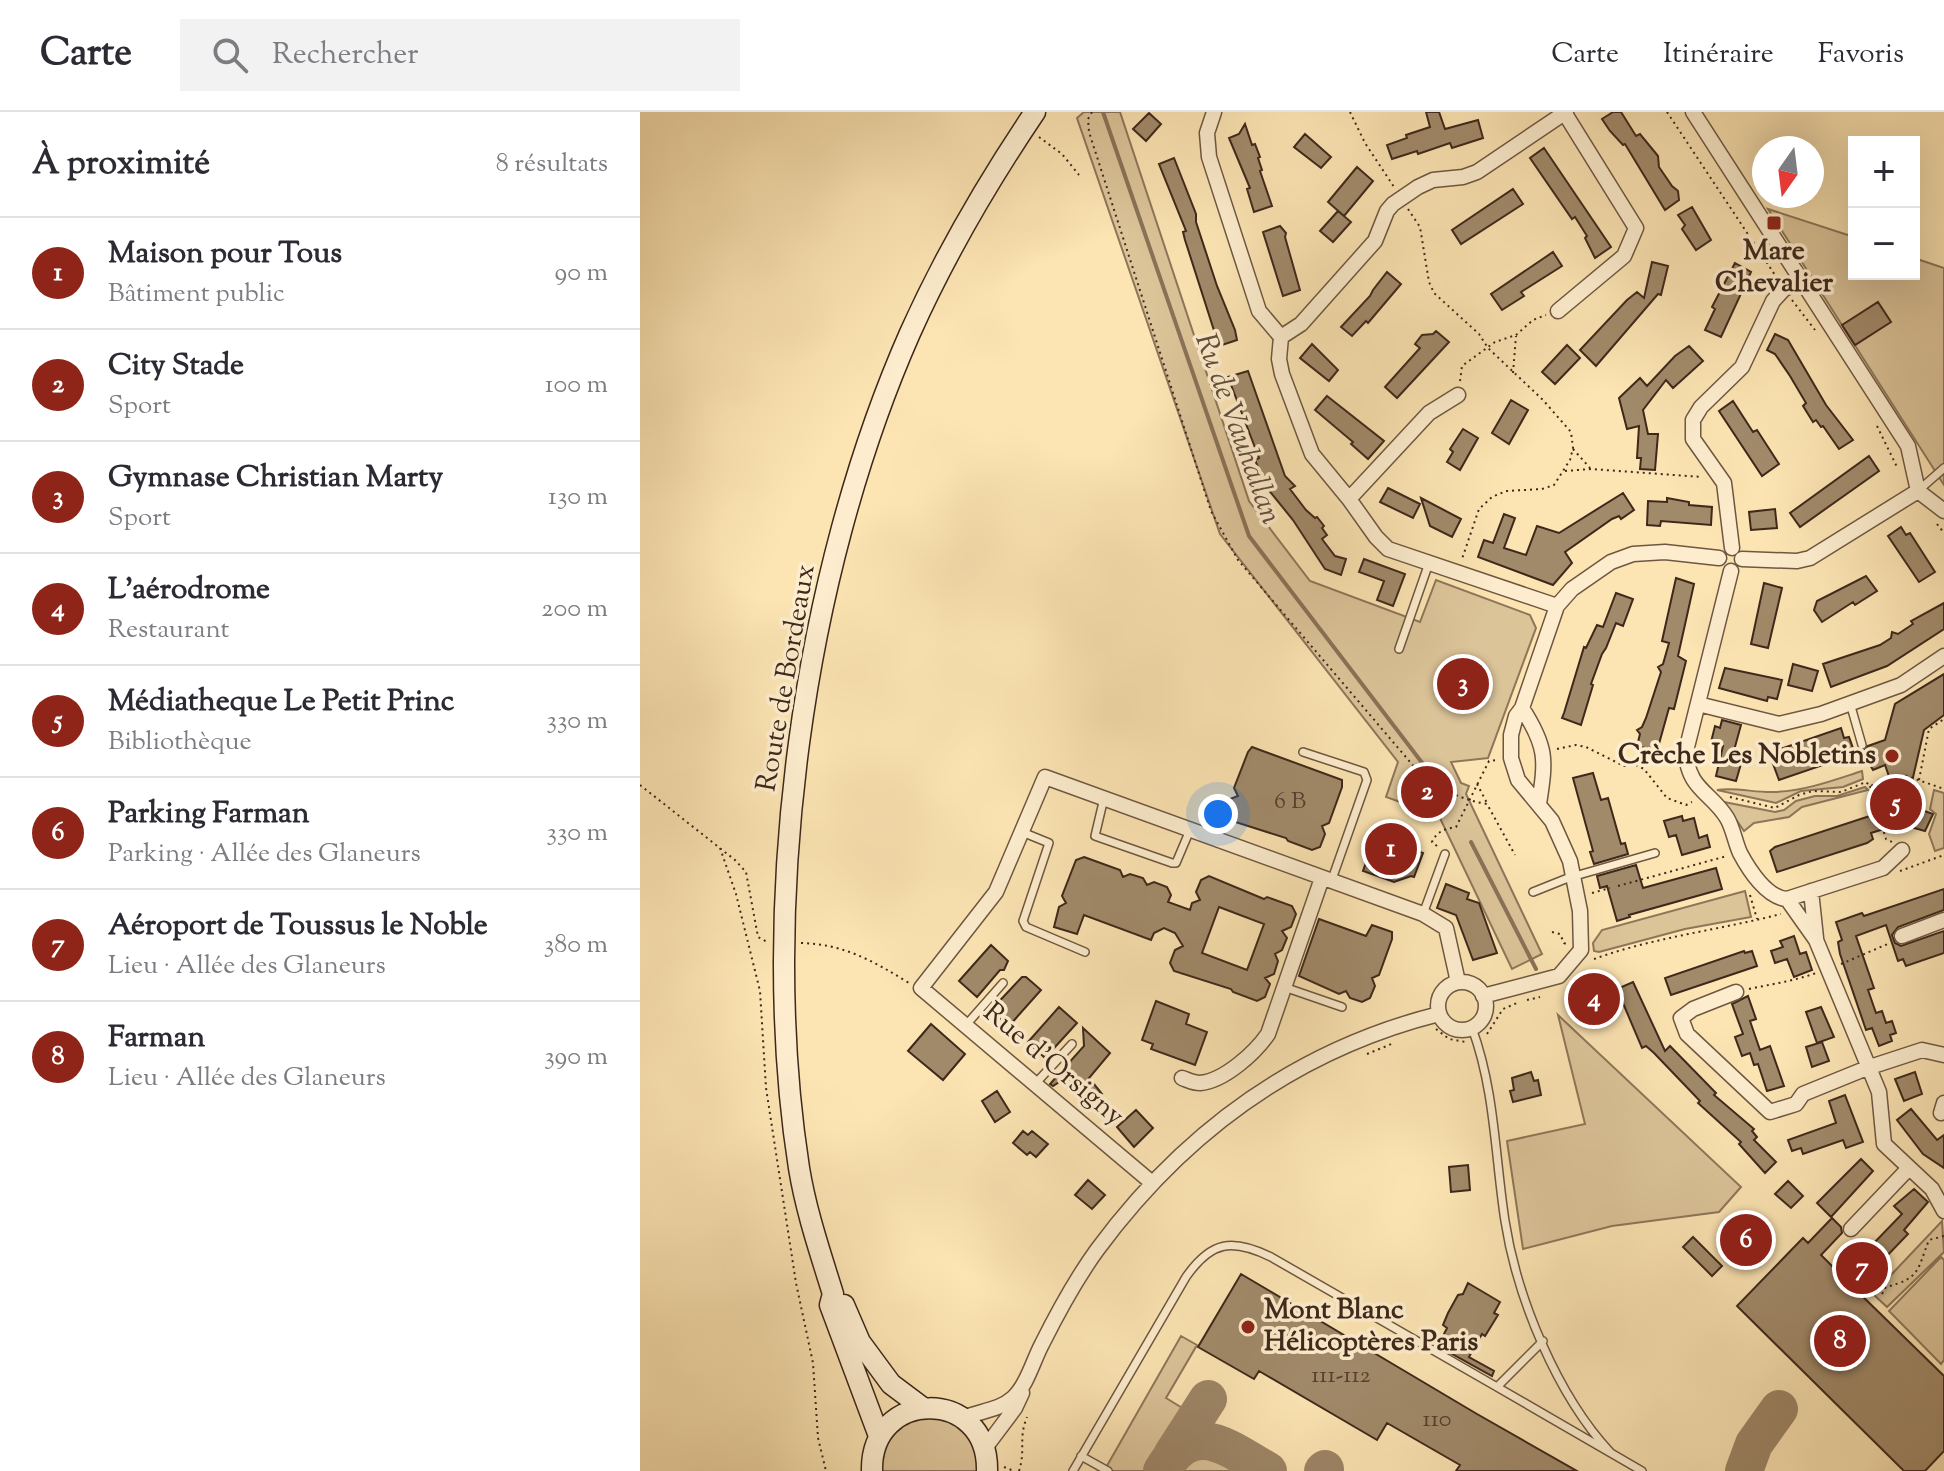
<!DOCTYPE html>
<html lang="fr">
<meta charset="utf-8">
<style>
body{margin:0;font-family:"Sorts Mill Goudy",serif;background:#f2f2f3;color:#2b2b33}
.controls{position:absolute;right:24px;top:24px;display:grid;overflow:hidden;border-radius:0px;box-shadow:0 8px 32px #0002}
.controls button{width:72px;height:72px;display:grid;place-items:center;padding:0;border:0;border-bottom:2px solid #e1e1e2;background:#fff;color:#2b2b33;font:40px sans-serif}
.compass{position:absolute;left:1112px;top:24px;width:72px;height:72px;border-radius:50%;background:#fff;box-shadow:0 8px 32px #0002;rotate:194deg}
.you{position:absolute;left:578px;top:702px;width:28px;height:28px;margin:-20px;border:6px solid #fff;border-radius:50%;background:#1a73e8;box-shadow:0 0 0 12px #1a73e833}
.badge{display:grid;place-items:center;width:52px;height:52px;border-radius:50%;background:#8f2418;color:#fff;font-size:26px;font-weight:700}
.pin{position:absolute;translate:-50% -50%;border:4px solid #fff;box-shadow:0 2px 8px #0006}
.list{margin:0;padding:0;list-style:none}
h2{display:flex;justify-content:space-between;align-items:center;height:104px;margin:0;padding:0 32px;font-size:34px}
h2 small{font-size:26px;font-weight:400;color:#7c7c81}
.list li{display:grid;grid-template-columns:52px 1fr auto;gap:24px;align-items:center;box-sizing:border-box;height:112px;padding:0 32px;border-top:2px solid #e1e1e2}
.list b{display:block;font-size:30px;white-space:nowrap}
.list p{margin:0;font-size:26px;white-space:nowrap;color:#7c7c81}
.list em{font-size:26px;font-style:normal;color:#7c7c81}
.icon{flex:none;width:44px;height:44px;fill:none;stroke:currentColor;stroke-width:2;stroke-linecap:round;stroke-linejoin:round}
.map{position:relative;flex:none;width:1304px;height:1359px;overflow:hidden}
header{display:flex;align-items:center;gap:48px;box-sizing:border-box;height:112px;padding:0 40px;background:#fff;border-bottom:2px solid #e1e1e2}
header strong{font-size:38px}
nav{display:flex;gap:44px;margin-inline-start:auto;font-size:28px}
.search{width:560px;height:72px;background:#f2f2f3;display:flex;align-items:center;gap:20px;box-sizing:border-box;padding:0 28px;border-radius:0px;color:#7c7c81;font-size:30px}
main{display:flex}
aside{flex:1;background:#fff}
.map>svg:first-child{display:block}
</style>
<header>
<strong>Carte</strong>
<div class="search"><svg class="icon" aria-label="search" viewBox="0 0 24 24"><circle cx="10" cy="10" r="6"/><path d="M15 15l6 6"/></svg>Rechercher</div>
<nav><a>Carte</a><a>Itinéraire</a><a>Favoris</a></nav>
</header>
<main>
<aside>
<h2>À proximité<small>8 résultats</small></h2>
<ul class="list">
<li><span class="badge">1</span><div><b>Maison pour Tous</b><p>Bâtiment public</p></div><em>90 m</em></li>
<li><span class="badge">2</span><div><b>City Stade</b><p>Sport</p></div><em>100 m</em></li>
<li><span class="badge">3</span><div><b>Gymnase Christian Marty</b><p>Sport</p></div><em>130 m</em></li>
<li><span class="badge">4</span><div><b>L'aérodrome</b><p>Restaurant</p></div><em>200 m</em></li>
<li><span class="badge">5</span><div><b>Médiatheque Le Petit Princ</b><p>Bibliothèque</p></div><em>330 m</em></li>
<li><span class="badge">6</span><div><b>Parking Farman</b><p>Parking · Allée des Glaneurs</p></div><em>330 m</em></li>
<li><span class="badge">7</span><div><b>Aéroport de Toussus le Noble</b><p>Lieu · Allée des Glaneurs</p></div><em>380 m</em></li>
<li><span class="badge">8</span><div><b>Farman</b><p>Lieu · Allée des Glaneurs</p></div><em>390 m</em></li>
</ul>
</aside>
<div class="map">
<svg width="1304" height="1359" viewBox="0 0 1304 1359">
<rect width="100%" height="100%" fill="#fce4b3"/>
<filter id="stains"><feTurbulence type="fractalNoise" baseFrequency=".0025" numOctaves="4"/><feColorMatrix values="0 0 0 0 .2 0 0 0 0 .09 0 0 0 0 .02 0 0 0 .5 -.17"/></filter>
<radialGradient id="worn" r=".72"><stop offset=".6" stop-color="#630" stop-opacity="0"/><stop offset="1" stop-color="#630" stop-opacity=".3"/></radialGradient>
<path fill="#dcc499" stroke="#8d765a" stroke-width="2" d="M444,0H480L609,389L670,469L780,510L796,468L890,503L896,516L848,646L811,650L821,671L829,674L826,682L902,842L872,857L799,704L746,685L758,650L580,422L437,6Z
M1128,97L1214,125V162H1274V146L1304,156V373Z
M1222,659L1223,667L1203,675L1161,679L1136,691L1077,678C1097,675 1115,681 1135,680C1165,679 1194,668 1222,659Z
M1225,675L1228,678L1162,695L1149,705L1114,711L1104,719L1084,690L1135,700L1144,698L1156,689L1175,684H1197Z
M1294,678L1304,681V736L1295,739L1289,722L1296,702L1290,697Z
M1105,779L1111,805L1045,817L959,840L954,839L953,831L962,818Z
M918,903L1101,1075L1079,1100L972,1114L883,1137L867,1029L945,1012Z
M1302,1109L1304,1140L1247,1195L1233,1182Z
M1301,1145L1304,1148V1248L1301,1252L1249,1199Z
M541,1224L557,1233L526,1286L544,1297L508,1359H464Z
M305,1305L334,1326L342,1359H240L248,1325L273,1306Z
M563,1339L584,1343L611,1359H531L542,1346Z"/>
<g fill="none" stroke-linecap="round" stroke-linejoin="round">
<path stroke="#897257" stroke-width="4" d="M463,0L609,424L783,652
M831,730L896,857"/>
<path stroke="#9d8667" stroke-width="38" d="M532,1343L568,1287
M522,1359C553,1305 588,1336 628,1359
M683,1359L685,1357
M1104,1359L1114,1332L1139,1297"/>
</g>
<path fill="#a18a6a" stroke="#3e281b" stroke-width="2" fill-rule="evenodd" d="M786,0H799L805,17L838,8L843,26L812,36L810,31L778,42L777,39L752,47L747,33L767,26L766,23L790,15Z
M973,0H981L996,24L1000,22L1018,44L1019,55L1032,74L1038,79L1039,88L1025,98L985,32L983,33L970,19L962,7Z
M509,1L521,12L506,29L493,17Z
M605,12L612,33L615,32L620,45L618,46L622,58L620,59L632,94L614,100L607,77L610,76L589,26L599,22Z
M665,22L691,45L681,56L654,35Z
M904,36L971,135L955,146L945,126L947,124L935,105L932,107L890,46Z
M534,46L556,102V110L577,174L595,218L597,228L579,234L545,128L543,120L546,119L519,52Z
M717,55L733,69L704,104L688,90Z
M873,77L883,92L821,132L812,118Z
M1052,95L1071,128L1056,138L1042,117L1045,113L1038,103Z
M698,99L711,110L693,130L680,119Z
M640,114L646,121L645,125L660,178L643,184L623,120Z
M913,140L922,154L881,180L884,184L862,198L851,182Z
M1012,150L1028,154L1021,183L1018,182L956,254L940,238L987,188L997,180L1004,186Z
M1095,151L1111,160L1081,225L1065,218L1075,197L1072,195Z
M747,160L761,172L728,211L726,209L712,224L701,215L730,184L733,178Z
M1238,190L1251,210L1215,233L1202,213Z
M796,219L809,230L757,286L745,275L780,236L775,232L782,223L793,222Z
M1135,222L1148,228L1186,293L1213,328L1199,337L1183,314L1181,315L1176,308L1173,310L1163,294L1166,291L1150,264L1135,242L1127,238Z
M672,232L698,258L689,269L660,246Z
M927,233L940,246L915,272L902,260Z
M1049,234L1063,249L1033,276L1026,268L1003,298L1008,322H1018L1015,358L1000,357L1001,346H997L999,314L987,317L979,286L1000,266L1007,274L1035,244Z
M608,259L645,364L655,374L650,377L666,398L675,406L677,405L684,414L682,416L687,423L682,427L695,444L706,447L701,463L685,457L653,408L627,376L620,360L615,348L619,346L588,265Z
M687,284L744,329L728,347L711,332L713,330L675,298Z
M871,288L888,298L869,332L852,321Z
M1093,289L1113,320L1117,318L1139,352L1122,364L1079,299Z
M823,317L838,326L820,358L807,350L813,340L810,337Z
M1229,344L1239,359L1160,415L1150,401Z
M748,376L780,392L773,406L740,390Z
M983,381L994,398L981,407L979,404L972,407L925,440L932,451L913,473L838,445L844,428L853,431L864,402L875,406L864,436L886,443L897,414L919,421Z
M781,386L821,407L812,425L790,414Z
M1027,386L1049,390V393L1072,395L1071,413L1021,409L1020,414L1007,413L1008,389L1027,390Z
M1135,397L1137,416L1111,418L1109,400Z
M1261,415L1266,423L1270,421L1295,460L1279,470L1248,424Z
M724,447L765,462L753,494L737,488L744,469L719,460Z
M1226,464L1237,479L1215,493L1213,490L1182,510L1174,498L1177,489Z
M1036,466L1054,472L1038,544L1046,549L1034,597L1029,596L1017,639L997,634L1000,622L997,618L1002,615L1006,606L1021,560L1018,555L1023,552L1029,531L1022,529Z
M1124,471L1142,476L1128,536L1111,532Z
M976,481L993,487L983,514L976,511L966,536L962,542L951,572L953,573L941,613L922,606L924,601L944,535L946,536L957,513L963,515Z
M1304,491V517L1247,554L1191,575L1183,552L1240,533L1251,526L1252,520L1258,522L1273,512L1271,509Z
M1153,552L1178,559L1172,579L1148,573Z
M1085,556L1142,568L1137,587L1128,585L1127,589L1079,576Z
M1304,562V603L1284,618L1271,674L1279,697L1293,702L1285,719L1260,712L1231,721L1233,727L1227,731L1137,760L1130,739L1135,735L1245,699L1238,680L1253,676L1245,653L1233,658L1222,639L1228,634L1245,628L1255,592Z
M1082,608L1101,613L1093,642L1103,645L1096,669L1076,664L1083,634L1071,630L1075,614L1080,616Z
M1201,616L1204,626L1209,625L1215,642L1139,668L1129,641Z
M612,635L702,668V675L689,711L682,714L685,722L680,735L672,738L648,729L646,726L589,708L586,700L590,687L598,684L594,676L608,640Z
M953,661L961,688L968,686L981,732L985,731L988,742L954,752L950,740L953,739L933,666Z
M1042,704L1043,709L1054,706L1059,726L1067,723L1070,735L1042,743L1036,723L1029,725L1024,709Z
M740,712L764,721L760,732L783,741L774,765L771,764L754,770L723,759Z
M444,745L480,758L483,765L490,762L503,766L507,773L514,770L527,775L531,783L528,790L550,798L552,791L560,788L556,780L561,768L569,764L624,787L627,785L652,794L656,802L651,815L642,819L647,826L642,838L635,842L638,849L634,862L625,866L630,872L625,885L617,889L593,880L591,877L534,859L530,851L535,838L543,834L535,821L524,816L514,821L511,828L444,803L437,822L414,815L419,795L426,791L422,784L436,748ZM579,795L624,812L607,858L562,841Z
M996,753L1003,776L1076,756L1082,777L989,803L990,805L977,809L967,774L960,776L957,764Z
M806,772L829,781L827,787L839,791L857,841L833,848L816,803L797,796Z
M1304,777V798L1258,815L1252,823L1255,831L1261,834L1304,819V841L1266,854L1263,847L1258,849L1246,813L1216,824L1234,876L1228,878L1236,901L1242,899L1246,911L1252,909L1256,921L1250,923L1252,929L1239,934L1232,916L1226,918L1200,842L1198,830L1202,828L1196,810L1222,801L1224,804Z
M679,807L726,824L732,813L752,820V827L739,863L732,866L735,874L730,886L722,890L710,886L706,879L699,882L659,864Z
M1154,824L1160,842L1166,840L1172,858L1154,865L1147,847L1135,851L1131,839L1143,835L1140,829Z
M351,833L368,849L364,858H360L337,885L319,869Z
M1104,839L1105,841L1112,839L1117,854L1031,883L1025,866Z
M382,865H386L401,878L369,914L351,898Z
M993,870L1025,939L1030,934L1076,981L1074,983L1114,1017L1112,1019L1117,1025L1114,1028L1136,1050L1125,1061L1099,1032L1101,1030L1058,991L1060,989L1014,941L1006,934L1002,936L977,877Z
M968,874L974,887L938,902L933,889Z
M1108,884L1116,907L1110,909L1120,938L1130,934L1144,974L1127,979L1118,952L1114,953L1110,941L1102,944L1095,925L1103,922L1092,892Z
M516,889L549,902L546,912L567,920L555,953L511,937L513,932L502,928Z
M419,895L437,911L405,946L388,930Z
M1181,895L1194,925L1177,931L1166,900Z
M291,912L325,942L303,968L268,939Z
M443,916L470,941L449,966L462,982L453,990L428,967L433,961L413,974L410,972L444,934Z
M1182,930L1189,949L1172,955L1166,935Z
M891,960L894,969L898,968L901,983L873,990L870,979L874,978L872,966Z
M1275,960L1282,982L1264,989L1255,967Z
M357,979L370,1000L355,1010L342,989Z
M1205,983L1223,1030L1206,1036L1203,1028L1163,1042L1161,1036L1152,1039L1148,1028L1196,1011L1189,989Z
M1271,997L1297,1028L1304,1023V1056L1283,1042L1257,1008Z
M496,998L513,1016L494,1035L477,1015Z
M383,1019L388,1023L392,1019L408,1032L396,1045L390,1040L387,1043L373,1031Z
M1221,1047L1233,1059L1191,1105L1177,1091Z
M828,1053L830,1078L811,1080L809,1055Z
M448,1068L465,1083L452,1097L435,1083Z
M1148,1069L1163,1084L1151,1096L1135,1082Z
M1274,1077L1288,1090L1264,1118L1268,1122L1215,1177L1304,1264V1339L1285,1359H1264L1097,1194L1163,1126L1168,1131L1192,1106L1201,1115L1202,1121L1181,1143L1202,1164L1262,1102L1254,1094Z
M1053,1125L1082,1154L1072,1164L1043,1135Z
M601,1162L837,1302L937,1359H816L820,1353L747,1311L737,1328L619,1259L614,1267L558,1235Z
M828,1171L860,1190L854,1201L858,1203L845,1224L842,1222L829,1245L854,1259L852,1264L798,1234L807,1216L803,1213L808,1201L818,1183L823,1182Z"/>
<g fill="none" stroke-linecap="round" stroke-linejoin="round">
<g stroke="#6e5741" stroke-width="10">
<path id="lane" d="M1279,378L1304,356
M759,537L789,451
M1210,591L1222,633
M663,640L724,660L727,668L691,770
M464,686L455,724L532,751H536L550,718
M382,720L409,731L383,809L386,815L445,840
M893,780L928,766L1015,741
M783,802L805,742
M644,875L702,895
M326,913L363,871
M832,916C855,978 855,1045 865,1109C877,1186 917,1283 970,1340
M395,972L432,932
M857,1275L1002,1359
M441,1344L468,1359
M433,1359L546,1165C571,1129 592,1126 631,1145L857,1275L903,1229"/>
</g>
<g stroke="#6e5741" stroke-width="17">
<path id="street" d="M574,0L567,21L569,45L619,199L641,225L639,247L642,262L672,342L709,387L736,425L748,437L917,494
M1053,0L1268,334L1278,379L1304,399
M918,199L984,144L996,116L924,0
M641,225L661,212L735,129L747,99L753,92L778,75L793,68L823,65L837,60L926,0
M709,387L789,301L818,283
M1092,436L1084,371L1053,327V308L1061,295L1102,255L1133,189L1144,177L1161,169
M1102,447L1157,449L1170,446L1278,379
M1091,459L1046,639C1047,677 1071,680 1087,706C1093,716 1095,730 1100,741C1109,758 1127,786 1147,787L1243,756L1262,738
M1058,592L1139,612L1181,602L1261,573L1304,544
M882,596C907,635 906,647 899,692
M1171,779L1176,826
M1147,787L1176,828L1239,980L1244,1032L1292,1077L1304,1099
M1262,824L1304,808
M798 894a24 24 0 1 1 48 0a24 24 0 1 1-48 0Z
M1096,880L1053,897L1041,906L1047,922L1130,1000L1156,992L1163,982L1227,956L1282,938L1304,943
M843,884L919,864L941,838L940,799L930,749L912,709L878,668L871,646V623L876,604L882,596L917,494L932,477L971,450L993,442L1025,440L1079,446
M542,966C548,968 553,971 560,971C584,969 615,941 628,922L682,766
M1301,1001L1304,991
M511,1070L281,876L356,780L405,665L783,802L806,816L818,870
M1211,1117L1268,1057
M323,1306C340,1299 360,1298 373,1286C387,1273 393,1249 402,1232C418,1200 436,1167 457,1138C544,1020 656,938 799,902
M345,1336L375,1296L382,1281"/>
</g>
<g stroke="#3e281b" stroke-width="23">
<path id="secondary" d="M204,1193L220,1230L251,1272L283,1296
M239,1324L190,1193L193,1182C180,1140 166,1099 159,1056C118,794 163,463 270,221C305,143 347,71 395,0
M232,1359C230,1276 349,1275 347,1359"/>
</g>
<path stroke="#3e281b" stroke-width="2" stroke-dasharray="2 4" stroke-linecap="butt" d="M452,0L448,7L449,20L571,399L598,448L782,664C803,678 822,688 847,692L875,743
M710,0L725,31L754,75
M1027,0L1137,166
M399,25L422,42L439,63
M768,97L780,115L789,170L794,181L839,222L848,236L903,288L931,320L933,336L930,348L914,373L902,377L866,379L852,385L839,397L822,447
M1152,188L1175,218
M873,261L876,224
M820,269L822,254L855,230L876,223L893,208L906,203
M1237,314L1257,355
M933,337L950,356
M925,359L951,357L1062,365
M1297,412L1304,421
M917,637L936,633L946,635L984,654L996,653L1004,657L1027,686L1046,693L1052,690
M1279,668L1289,617L1304,607
M837,672L847,691
M0,673L95,748L106,760L118,825L129,831
M1230,674L1246,727L1252,730
M1090,685L1135,696L1159,683L1173,679L1201,680L1226,670L1230,674L1264,663L1304,677
M797,734L792,730C797,719 805,717 816,715L849,649L856,648
M80,736L96,782L120,879L126,976L156,1171L173,1251L178,1326L186,1359
M1260,759L1304,743
M978,774L1087,744
M952,781L970,776
M1110,783L1117,807
M912,820L920,822L924,831L928,833
M161,831C204,832 233,849 269,871
M954,847C1015,825 1079,818 1141,802
M1201,852L1250,831
M1109,877C1132,872 1154,869 1176,861
M887,888L900,885
M796,917L809,927L826,930
M847,922L863,897L877,891
M727,942L754,931
M1242,1182L1246,1175C1281,1166 1277,1158 1289,1128L1304,1124
M364,1355L374,1359
M379,1359C386,1337 378,1327 387,1305"/>
<use href="#lane" stroke="#fdedce" stroke-width="7"/>
<use href="#street" stroke="#fdedce" stroke-width="14"/>
<use href="#secondary" stroke="#fdedce" stroke-width="20"/>
</g>
<g fill="#8f2418" stroke="#fdedce" stroke-width="3">
<rect x="1126" y="103" width="16" height="16" rx="4"/>
<circle cx="1252" cy="644" r="8"/>
<circle cx="608" cy="1215" r="8"/>
</g>
<g text-anchor="middle" dominant-baseline="central" stroke-width="7" stroke-linejoin="round" paint-order="stroke">
<g font-size="24" fill="#57402f">
<text x="650" y="690">6 B</text>
<text x="701" y="1264">111-112</text>
<text x="797" y="1308">110</text>
</g>
<g font-size="28" font-weight="bold" fill="#3e281b" stroke="#fdedce">
<text x="1134" y="140">Mare<tspan x="1134" dy="32">Chevalier</tspan></text>
<text x="1236" y="644" text-anchor="end">Crèche Les Nobletins</text>
<text x="624" y="1199" text-anchor="start">Mont Blanc<tspan x="624" dy="32">Hélicoptères Paris</tspan></text>
</g>
<g font-size="28" fill="#3e281b" stroke="#fdedce">
<text transform="translate(147 566) rotate(-80)">Route de Bordeaux</text>
<text transform="translate(413 953) rotate(40)">Rue d'Orsigny</text>
</g>
<g font-size="30" font-style="italic" fill="#644d39" stroke="#fdedce">
<text transform="translate(597 317) rotate(70)">Ru de Vauhallan</text>
</g>
</g>
<rect width="100%" height="100%" filter="url(#stains)"/>
<rect width="100%" height="100%" fill="url(#worn)"/>
</svg>
<div class="controls">
<button>+</button>
<button>−</button>
</div>
<svg class="compass" viewBox="-18 -18 36 36"><path d="M0-13l5 13h-10z" fill="#e53935"/><path d="M0 13l5-13h-10z" fill="#7c7c81"/></svg>
<div class="you"></div>
<div class="pin badge" style="left:751px;top:737px">1</div>
<div class="pin badge" style="left:787px;top:680px">2</div>
<div class="pin badge" style="left:823px;top:572px">3</div>
<div class="pin badge" style="left:954px;top:887px">4</div>
<div class="pin badge" style="left:1256px;top:692px">5</div>
<div class="pin badge" style="left:1106px;top:1128px">6</div>
<div class="pin badge" style="left:1222px;top:1156px">7</div>
<div class="pin badge" style="left:1200px;top:1229px">8</div>
</div>
</main>
